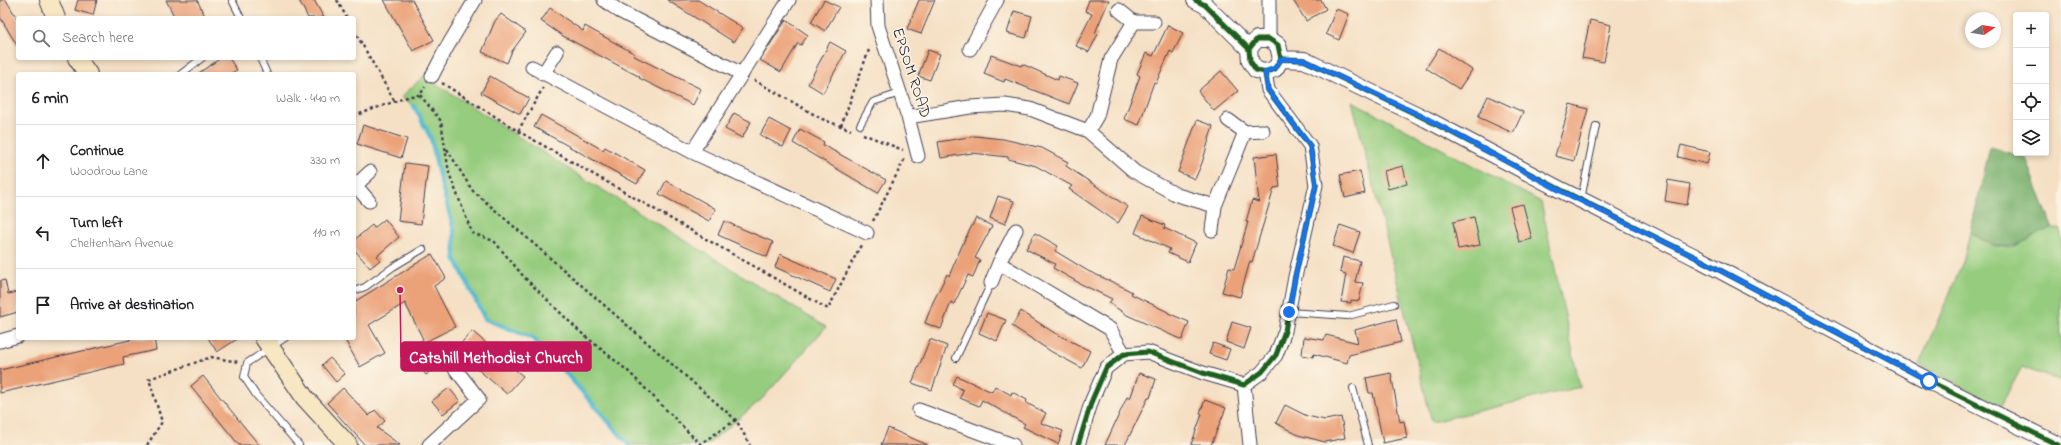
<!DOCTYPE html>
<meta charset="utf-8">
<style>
body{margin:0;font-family:"Indie Flower",sans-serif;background:#f2f2f2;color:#202124}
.controls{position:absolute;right:12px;top:12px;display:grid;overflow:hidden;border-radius:4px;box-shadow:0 2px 6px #0003}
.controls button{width:36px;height:36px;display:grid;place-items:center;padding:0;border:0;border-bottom:1px solid #e0e0e0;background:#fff;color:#202124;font:20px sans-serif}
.compass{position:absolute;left:1965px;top:12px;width:36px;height:36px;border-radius:50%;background:#fff;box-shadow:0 2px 6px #0003;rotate:78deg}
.stop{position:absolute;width:12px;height:12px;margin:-9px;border:3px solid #1a73e8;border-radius:50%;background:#fff}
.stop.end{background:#1a73e8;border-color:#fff;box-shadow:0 1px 4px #0008}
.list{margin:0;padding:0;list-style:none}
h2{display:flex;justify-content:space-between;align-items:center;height:52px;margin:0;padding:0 16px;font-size:17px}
h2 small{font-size:13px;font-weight:400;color:#757577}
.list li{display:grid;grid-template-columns:26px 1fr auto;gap:12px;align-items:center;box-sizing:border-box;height:72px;padding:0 16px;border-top:1px solid #e0e0e0}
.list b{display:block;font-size:15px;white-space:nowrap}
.list p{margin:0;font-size:13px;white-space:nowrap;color:#757577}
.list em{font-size:13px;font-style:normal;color:#757577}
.icon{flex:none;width:22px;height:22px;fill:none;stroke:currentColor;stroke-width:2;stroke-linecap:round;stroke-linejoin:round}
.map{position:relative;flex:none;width:2061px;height:445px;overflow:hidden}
.search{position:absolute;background:#fff;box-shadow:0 2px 6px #0003;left:16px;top:16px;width:340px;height:44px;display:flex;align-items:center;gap:10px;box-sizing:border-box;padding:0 14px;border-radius:4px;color:#757577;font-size:15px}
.panel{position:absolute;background:#fff;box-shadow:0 2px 6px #0003;left:16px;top:72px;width:340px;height:268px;border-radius:4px}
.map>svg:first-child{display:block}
</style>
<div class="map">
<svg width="2061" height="445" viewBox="0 0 2061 445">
<rect width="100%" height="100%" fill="#fcf5e5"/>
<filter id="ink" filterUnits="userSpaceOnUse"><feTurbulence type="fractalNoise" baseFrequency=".025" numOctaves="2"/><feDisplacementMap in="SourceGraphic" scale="8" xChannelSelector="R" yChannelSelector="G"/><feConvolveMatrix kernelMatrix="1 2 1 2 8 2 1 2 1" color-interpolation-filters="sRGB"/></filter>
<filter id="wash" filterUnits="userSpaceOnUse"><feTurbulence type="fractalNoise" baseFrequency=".012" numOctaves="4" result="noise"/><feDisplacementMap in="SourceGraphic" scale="16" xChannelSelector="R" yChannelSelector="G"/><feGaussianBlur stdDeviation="0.9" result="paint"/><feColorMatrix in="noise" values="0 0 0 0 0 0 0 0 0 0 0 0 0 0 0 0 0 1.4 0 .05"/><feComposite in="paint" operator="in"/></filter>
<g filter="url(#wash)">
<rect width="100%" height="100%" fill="#f5e0c5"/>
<path fill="#95cc7e" stroke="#5c775c" d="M424,76L580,176L826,327L762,399L707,445H629L566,373L533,338L485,319L455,258L454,230L439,175L431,138L414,106L401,97Z
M1352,101L1541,202L1580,387L1432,422Z
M2052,227L2061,230V382L2022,367L2000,407L1919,364L1963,262L1970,232L1990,245L2011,248Z"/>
<path fill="#78b06d" stroke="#4d6954" d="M1990,147L2026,158L2052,227C2014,246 2010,257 1970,232Z"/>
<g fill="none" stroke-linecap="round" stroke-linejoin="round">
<path stroke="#52b9d0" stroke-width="4.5" d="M414,106L431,138L439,175L454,230L455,258L485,319L533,338L566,373L629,445"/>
</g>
<g id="blocks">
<path fill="#eba279" d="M0,0H6L18,20V47L0,17Z
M78,0H97L93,15L75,10Z
M166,0H197L206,18H175Z
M299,0H314L324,18H308Z
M384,0H412L434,40L413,51Z
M667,0H698L743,28L734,42Z
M824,0L839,7L825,31L811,22Z
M919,0H935L921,34L907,29Z
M1089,0H1109L1095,33L1098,34L1089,52L1076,46L1092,14L1085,11Z
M1293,0H1321L1326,9L1306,21Z
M550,8L583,31L585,26L635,54L634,56L701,89L693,105L639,78L640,77L563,36L541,21Z
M1336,9L1349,14L1339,40L1326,34Z
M1014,11L1032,16L1026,38L1007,33Z
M501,14L526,32L512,51L507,63L482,52L495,21Z
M786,20L808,35L801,45L798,43L781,72L760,60Z
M1590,20L1611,25L1604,62L1582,58Z
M1168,25L1183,33L1173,53L1170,51L1156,83L1154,82L1139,125L1124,119L1140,76L1137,74L1146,53L1153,56Z
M830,42L846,51L823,93L808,84Z
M1439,48L1472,70L1459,89L1426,68Z
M928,50L940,54L930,80L918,76Z
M991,55L1021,66L1022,64L1058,80L1059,76L1078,83L1069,104L1005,79L1004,82L984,74Z
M221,58H229L237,70L230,74H197Z
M1221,71L1238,91L1214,111L1198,91Z
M490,76L529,98L520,114L481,93Z
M1488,96L1523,112L1513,133L1478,117Z
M1570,104L1588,109L1574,161L1555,156Z
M734,113L751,122L742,138L725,129Z
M541,115L603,150L605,147L645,170L637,184L534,127Z
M769,119L791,131L783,147L760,135Z
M1197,120L1213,126L1202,163L1195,179L1178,172Z
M363,125L407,139L401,158L357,144Z
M800,129L824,142L823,145L886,180L878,193L793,143Z
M975,136L1003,139L1042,148L1068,162L1066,166L1128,207L1118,223L1069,189L1072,186L1036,166L1008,159V157L972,153L941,158L938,142Z
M1681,145L1710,152L1707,164L1678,157Z
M1276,154L1280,187L1274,188L1252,262L1250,261L1240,297L1222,292L1229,268L1234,269L1248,222H1246L1252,200L1259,202L1254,157Z
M405,163L428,166L421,224L398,221Z
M1403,166L1407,184L1388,189L1384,171Z
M1360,171L1365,193L1345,198L1340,175Z
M1668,180L1690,184L1687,205L1665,201Z
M666,181L716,209L709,221L659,194Z
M998,196L1014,201L1005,224L990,218Z
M1523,204L1532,239L1519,242L1510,207Z
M1142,216L1165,225L1164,228L1196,243L1188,262L1168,253L1170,249L1135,233Z
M1474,217L1480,245L1458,249L1453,222Z
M976,218L992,226L975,258L980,260L973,277L968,275L954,304L951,302L941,329L925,323L933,302L947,274L949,276L964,241Z
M385,219L399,237L377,256L380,260L370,268L354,249V240L372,225L374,228Z
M724,221L773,242L767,257L718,235Z
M1340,225L1360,232L1353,253L1333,246Z
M1035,233L1058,246L1055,251L1088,271L1119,285L1132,292L1131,294L1168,312V313L1189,322L1182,340L1127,315L1109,303L1112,299L1081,284L1053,268L1055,264L1026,249Z
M432,254L446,278L434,286L455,327L425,342L441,362L426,375L407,352L423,339L405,303L369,325L385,353L360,367L344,338H354V302Z
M780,254L836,279L830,292L775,267Z
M1343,257L1360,261L1355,282L1363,283L1359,301L1351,300V303L1341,302L1346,274L1340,272Z
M5,280L8,294L18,292V312L0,317V281Z
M1021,311L1053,332L1090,351L1082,368L1052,352L1012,326Z
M987,313L1006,320L997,341L979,333Z
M1396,319L1401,342L1349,355L1347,363L1314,354L1313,357L1302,355L1304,337L1324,340L1326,335L1358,343L1355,330Z
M1232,322L1251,328L1244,349L1226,342Z
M472,331L486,343L484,345L523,376L507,394L455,350Z
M129,338H154L156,350L123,357L124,364L0,393V370L130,340Z
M208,338H239L217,352Z
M930,339L947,346L932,390L912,383Z
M1213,343L1230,349L1226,360L1209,354Z
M330,358L345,374L336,382L322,365Z
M1139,373L1156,379L1150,398H1148L1125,445H1105L1127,397L1130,399Z
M1391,373L1400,422L1404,421L1407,438L1383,443L1373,393H1369L1366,378Z
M203,376L259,445H239L191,386Z
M957,376L992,392L995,386L1011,395L1012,392L1027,400L1026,403L1046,413L1041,423L1063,431L1058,444L1023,427L1025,424L982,400L979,406L960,398L963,390L953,384Z
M343,388L369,416L375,410L385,421L377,428L400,445H365L327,403Z
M449,388L460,401L443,414L432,401Z
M1205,400L1226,408L1211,445H1191L1202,414L1200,413Z
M1285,405L1307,416L1325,420L1341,417L1345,438L1325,442L1298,435L1276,423Z
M888,428L928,445H881Z"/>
</g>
</g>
<g filter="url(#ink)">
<use href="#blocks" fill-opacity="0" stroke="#423e50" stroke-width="1"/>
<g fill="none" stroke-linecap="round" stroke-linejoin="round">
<g stroke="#423e50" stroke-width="8">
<path id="service" d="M232,0L241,18
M260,58L267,74
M181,74L202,58
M860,125L873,102L900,93
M1581,199L1596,126
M354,291L365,287L393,267L423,249
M1289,312L1348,316L1394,304
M285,338L247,363L244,377L256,395L299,445
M956,358L991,283
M1353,388L1368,445"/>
</g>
<g stroke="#423e50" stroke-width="15">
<path id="minor" d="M604,0L619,11L742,74
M877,0L878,26L908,117L918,156
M1119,10L1134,22H1154
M1269,39V0
M970,49L997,0
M532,67L692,152L867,233
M543,74L557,52
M432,76L446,49L475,0
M908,117L970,107L1005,105L1030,109L1088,131L1135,172L1177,195L1215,206
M1228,120L1245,132L1263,131
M1088,131L1097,116L1111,59L1134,22
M692,152L789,0
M356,186L369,201
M354,187L370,172
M1016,230L999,263L1110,329L1124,354
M1212,230L1215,206L1245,132
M991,283L999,263
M0,341L18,336
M1244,385L1250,445
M919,410L1013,445
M429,445L479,399L449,361
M1078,445L1092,400L1106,368L1124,354L1148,352L1203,373L1244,385L1262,372L1276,355L1285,331L1295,277L1316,185L1310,146L1268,90L1265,72"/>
</g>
<g stroke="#423e50" stroke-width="18">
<path id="tertiary" d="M1195,0L1205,5L1249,49L1250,61L1256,70L1265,72L1275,69L1281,59L1278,45L1269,39H1257L1249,49
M1281,59L1304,60L1426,119L1559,189L1695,257L1929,381L2058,445"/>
</g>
<g stroke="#423e50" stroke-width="20">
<path id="secondary" d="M49,0L56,18
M77,58L88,74
M264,338L305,398L348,445"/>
</g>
<path stroke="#423e50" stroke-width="2.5" stroke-dasharray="3 3" stroke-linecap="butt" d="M337,0L347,18
M354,30L395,102
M754,80L822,119L851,130
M442,83L518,131L543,88
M420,95L441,121L449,173L472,233L494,241L524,277L579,331L629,372L700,444L736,420L750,445
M354,116L410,96L420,95L425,87
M841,126L870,47
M518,131L828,309L861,245
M863,134L903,150
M447,149L472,190L736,420
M873,221L905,158
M147,445L162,422L149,379L211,357L238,362"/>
<use href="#service" stroke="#fff" stroke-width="6"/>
<use href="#minor" stroke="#fff" stroke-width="13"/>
<use href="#tertiary" stroke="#fff" stroke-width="16"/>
<use href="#secondary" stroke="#f7e8c3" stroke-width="18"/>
<g stroke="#fcf5e5" stroke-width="8">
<path id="cycleway" d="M1195,0L1205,5L1249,49L1250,61L1256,70L1265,72L1275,69L1281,59L1278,45L1269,39H1257L1249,49
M1281,59L1304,60L1426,119L1559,189L1695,257L1929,381L2058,445
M1078,445L1092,400L1106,368L1124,354L1148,352L1203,373L1244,385L1262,372L1276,355L1285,331L1295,277L1316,185L1310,146L1268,90L1265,72"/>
</g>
<use href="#cycleway" stroke="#1b5e20" stroke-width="5"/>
</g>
</g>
<g fill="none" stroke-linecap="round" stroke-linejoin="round" filter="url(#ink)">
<path stroke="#1a73e8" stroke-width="5" d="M1289,312L1295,277L1316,185L1310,146L1268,90L1265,72L1275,68L1281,59L1304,60L1426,118L1559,190L1695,257L1929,381"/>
</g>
<g text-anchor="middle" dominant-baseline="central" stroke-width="3" stroke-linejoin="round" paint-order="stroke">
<g font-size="16" fill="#22223b" stroke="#fcf5e5">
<text transform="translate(911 73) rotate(72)">EPSOM ROAD</text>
</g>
</g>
<path fill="none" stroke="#c2185b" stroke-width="1.5" d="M400 290L401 357"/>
<circle fill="#c2185b" stroke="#fcf5e5" stroke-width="1.5" cx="400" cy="290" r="4"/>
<rect fill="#c2185b" stroke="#c2185b" stroke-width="1.5" x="401" y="342" width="190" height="29" rx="4"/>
<g font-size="17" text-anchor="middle" font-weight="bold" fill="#fff">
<text x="496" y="363">Catshill Methodist Church</text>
</g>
</svg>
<div class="controls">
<button>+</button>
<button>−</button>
<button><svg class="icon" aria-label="locate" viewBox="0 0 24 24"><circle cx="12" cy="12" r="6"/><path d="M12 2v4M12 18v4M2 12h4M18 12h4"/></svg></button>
<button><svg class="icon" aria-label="layers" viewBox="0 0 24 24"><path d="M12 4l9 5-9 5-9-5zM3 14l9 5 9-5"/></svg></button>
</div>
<svg class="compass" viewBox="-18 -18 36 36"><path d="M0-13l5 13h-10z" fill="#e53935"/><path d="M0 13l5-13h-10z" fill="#757577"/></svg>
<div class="stop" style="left:1929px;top:381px"></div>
<div class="stop end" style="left:1289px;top:312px"></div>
<div class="search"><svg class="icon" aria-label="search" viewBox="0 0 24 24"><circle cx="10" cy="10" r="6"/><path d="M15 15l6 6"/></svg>Search here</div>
<section class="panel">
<h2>6 min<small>Walk · 440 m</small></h2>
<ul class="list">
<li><svg class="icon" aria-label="ahead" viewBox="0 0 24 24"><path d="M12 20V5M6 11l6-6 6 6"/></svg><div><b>Continue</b><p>Woodrow Lane</p></div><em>330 m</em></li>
<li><svg class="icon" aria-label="left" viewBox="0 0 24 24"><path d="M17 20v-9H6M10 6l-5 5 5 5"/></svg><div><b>Turn left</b><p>Cheltenham Avenue</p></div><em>110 m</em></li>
<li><svg class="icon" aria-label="arrive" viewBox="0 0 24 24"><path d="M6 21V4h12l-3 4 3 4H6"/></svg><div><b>Arrive at destination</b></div></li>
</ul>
</section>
</div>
